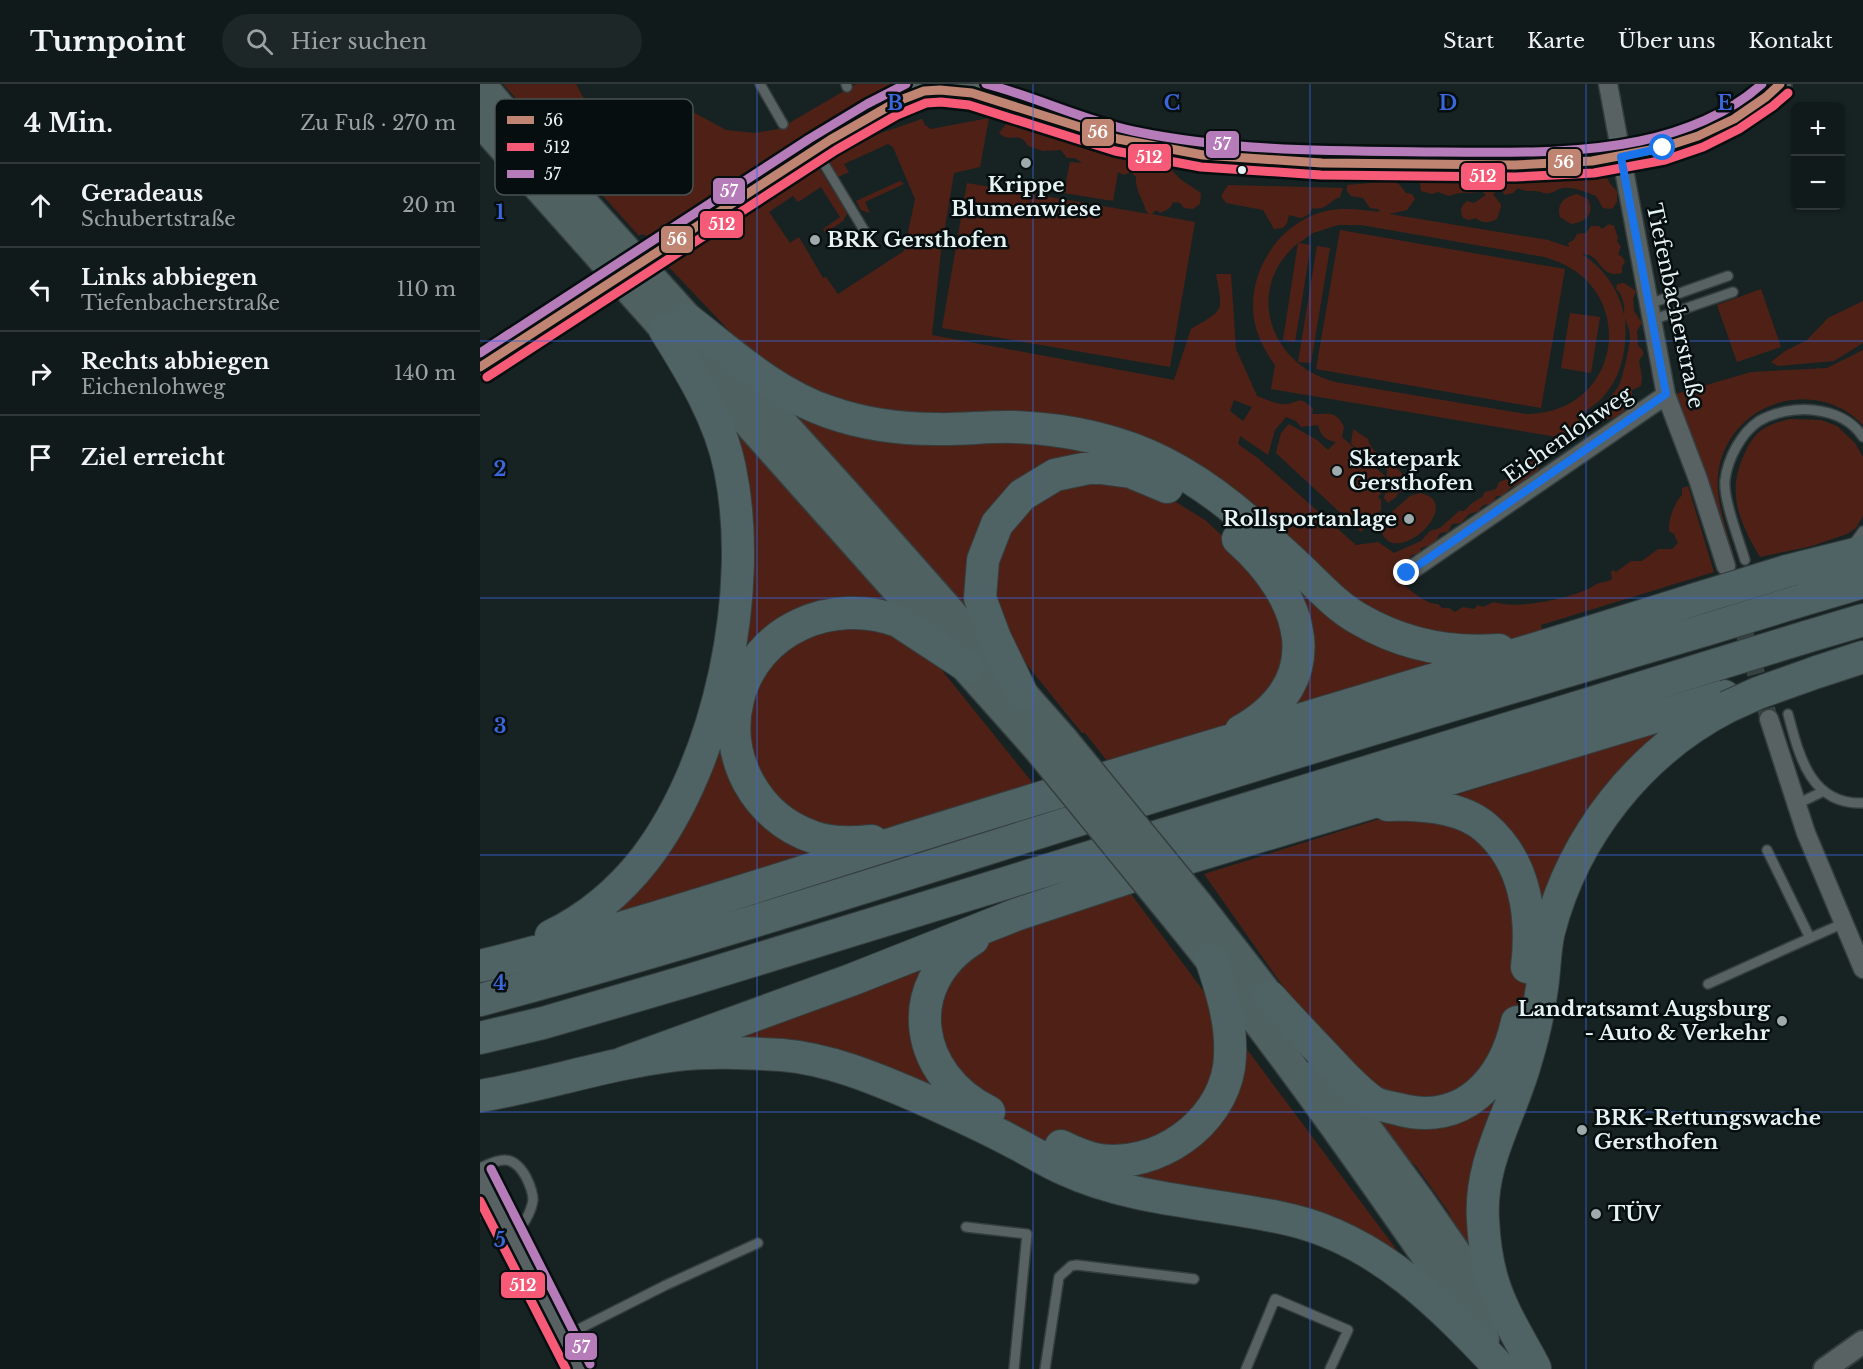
<!DOCTYPE html>
<html lang="de">
<meta charset="utf-8">
<style>
body{margin:0;font-family:"Libre Baskerville",serif;background:#1e2727;color:#f1f3f6}
.controls{position:absolute;right:18px;top:18px;display:grid;overflow:hidden;border-radius:9px;box-shadow:0 2px 4px #0004}
.controls button{width:54px;height:54px;display:grid;place-items:center;padding:0;border:0;border-bottom:2px solid #303839;background:#111a1a;color:#f1f3f6;font:30px sans-serif}
.stop{position:absolute;width:18px;height:18px;margin:-14px;border:4px solid #1a73e8;border-radius:50%;background:#fff}
.stop.end{background:#1a73e8;border-color:#fff;box-shadow:0 2px 6px #0008}
.list{margin:0;padding:0;list-style:none}
h2{display:flex;justify-content:space-between;align-items:center;height:78px;margin:0;padding:0 24px;font-size:26px}
h2 small{font-size:20px;font-weight:400;color:#9ca1a2}
.list li{display:grid;grid-template-columns:39px 1fr auto;gap:18px;align-items:center;box-sizing:border-box;height:84px;padding:0 24px;border-top:2px solid #303839}
.list b{display:block;font-size:22px;white-space:nowrap}
.list p{margin:0;font-size:20px;white-space:nowrap;color:#9ca1a2}
.list em{font-size:20px;font-style:normal;color:#9ca1a2}
.icon{flex:none;width:33px;height:33px;fill:none;stroke:currentColor;stroke-width:2;stroke-linecap:round;stroke-linejoin:round}
.map{position:relative;flex:none;width:1383px;height:1285px;overflow:hidden}
header{display:flex;align-items:center;gap:36px;box-sizing:border-box;height:84px;padding:0 30px;background:#111a1a;border-bottom:2px solid #303839}
header strong{font-size:28px}
nav{display:flex;gap:33px;margin-inline-start:auto;font-size:21px}
.search{width:420px;height:54px;background:#1e2727;display:flex;align-items:center;gap:15px;box-sizing:border-box;padding:0 21px;border-radius:33px;color:#9ca1a2;font-size:22px}
main{display:flex}
aside{flex:1;background:#111a1a}
.map>svg:first-child{display:block}
</style>
<header>
<strong>Turnpoint</strong>
<div class="search"><svg class="icon" aria-label="search" viewBox="0 0 24 24"><circle cx="10" cy="10" r="6"/><path d="M15 15l6 6"/></svg>Hier suchen</div>
<nav><a>Start</a><a>Karte</a><a>Über uns</a><a>Kontakt</a></nav>
</header>
<main>
<aside>
<h2>4 Min.<small>Zu Fuß · 270 m</small></h2>
<ul class="list">
<li><svg class="icon" aria-label="ahead" viewBox="0 0 24 24"><path d="M12 20V5M6 11l6-6 6 6"/></svg><div><b>Geradeaus</b><p>Schubertstraße</p></div><em>20 m</em></li>
<li><svg class="icon" aria-label="left" viewBox="0 0 24 24"><path d="M17 20v-9H6M10 6l-5 5 5 5"/></svg><div><b>Links abbiegen</b><p>Tiefenbacherstraße</p></div><em>110 m</em></li>
<li><svg class="icon" aria-label="right" viewBox="0 0 24 24"><path d="M7 20v-9h11M14 6l5 5-5 5"/></svg><div><b>Rechts abbiegen</b><p>Eichenlohweg</p></div><em>140 m</em></li>
<li><svg class="icon" aria-label="arrive" viewBox="0 0 24 24"><path d="M6 21V4h12l-3 4 3 4H6"/></svg><div><b>Ziel erreicht</b></div></li>
</ul>
</aside>
<div class="map">
<svg width="1383" height="1285" viewBox="0 0 1383 1285">
<rect width="100%" height="100%" fill="#172323"/>
<path fill="#4f2116" fill-rule="evenodd" d="M23,0H96L104,15L114,19L125,32L167,26L186,21H200L246,46L275,49L299,45L376,0H414L328,52L171,154L162,150L159,152Z
M509,34L500,83L474,89L461,167L452,251L694,296L711,245C745,225 743,229 736,190H751L756,265L777,312C785,315 793,319 801,320C818,322 817,308 833,325L832,330C848,331 855,325 864,343L862,353L907,394V386L902,381L894,379L871,360L873,345L888,355C891,372 915,377 923,391L921,398L925,399L927,403L924,409L919,407L916,413L908,419L904,414C905,406 912,403 914,395H909L911,398L898,413L901,416V426L881,448L796,369L801,349L809,340L837,356L848,366L856,358C845,356 841,352 838,341L821,343L816,337L806,333L795,346L788,371L760,352L758,360L779,375L876,461L898,458L914,469L941,457L950,447L960,444L979,427H984L992,419L1002,413L1005,408L1016,405L1019,398L1035,392L1042,387V377L1049,370L1058,371L1061,376L1057,390L1049,395H1045L1039,401C1031,401 1029,405 1024,412H1016L1013,420C1005,421 1003,419 999,427L989,430L981,439L972,440L968,448L960,449L954,460L941,464L940,469L930,472V475L928,479L924,480L915,494C927,502 944,521 958,520L962,524H969L975,528L983,523L994,525L998,521L1003,523L1014,518C1035,526 1085,515 1106,506C1111,504 1114,501 1119,499C1124,498 1128,498 1132,495L1131,488L1133,486L1136,488L1151,477H1162L1178,465H1192L1198,459L1194,450L1189,447C1188,437 1194,419 1202,411V404L1208,402L1234,488L1061,541L1062,547L1038,554L1012,558L915,547L732,397L486,336L344,319L274,273L186,180L337,81L365,125L367,130L363,137L345,149L343,145L360,133L341,103L318,118L313,112L289,128L310,159L319,153L343,194L346,193L358,210L424,167L435,115L413,63L408,60L364,80L369,88L358,93L348,75L401,49L442,35L445,41L451,45ZM754,316L772,323L763,337L750,327Z
M526,40L577,51L602,62H609L628,70L640,71L648,76L668,82L689,83L700,95L721,109L720,120L713,125L704,124L700,119L693,118L690,124L680,129L676,126L672,130L715,138L690,283L462,244L487,99L669,130L666,127C663,114 655,107 656,93L651,88L644,91L638,88L633,117L584,109L590,78L602,79L595,74H587L581,66L563,67L548,62C539,46 530,60 519,49Z
M1122,93L1128,95L1130,100L1137,107V118L1132,125L1123,124L1116,112C1106,108 1089,101 1079,105C1076,106 1073,109 1070,109C1065,111 1061,107 1056,107C1048,107 1046,108 1038,104L1033,109L1025,111L1020,105L1013,110C1023,125 1023,115 1017,135C1009,139 1003,140 996,134L989,136L983,134C980,126 980,123 987,117L994,119L1006,111L1002,107C988,111 984,106 969,112L958,108L952,110L941,107L940,100L944,96L1021,97L1095,95L1101,96Z
M420,97L424,100L385,118L390,129L381,126L376,117Z
M913,97L920,101L926,109L932,110L935,115L927,126L909,130L1068,156L1089,163L1088,159L1094,156L1097,150L1106,149L1111,142H1119L1122,145L1129,140L1134,142L1138,154L1137,157L1141,163L1138,170L1143,174L1145,178L1142,183V189C1118,195 1122,169 1102,170C1123,184 1139,205 1144,231C1145,223 1143,210 1136,205L1137,200L1144,199L1156,207L1153,215L1154,227L1162,239L1157,247L1158,261L1163,267V271L1159,276L1162,294L1161,302L1152,306V322H1145L1143,330C1135,333 1127,336 1118,338L1114,335V332C1120,322 1131,314 1138,303C1142,298 1151,258 1150,252C1150,246 1147,240 1145,234C1147,264 1143,291 1122,314C1116,321 1105,326 1100,333C1097,338 1096,350 1095,356L791,305L795,281C785,267 777,252 774,235C767,188 799,138 846,127C864,123 882,126 900,128L898,125L890,124L883,114L871,112L867,107V101ZM858,141H881L1064,173C1161,198 1145,330 1046,330L855,298C790,281 763,205 818,159L803,256L815,258L831,161L819,159L833,149Z
M748,101L863,104L860,113C849,117 846,127 833,124L828,131L821,134L809,131L807,139L803,144L794,145L783,126L746,119L741,112Z
M1097,110L1108,115C1115,130 1106,138 1091,140L1080,133C1076,120 1084,113 1097,110Z
M860,146L1085,185L1061,324L836,285Z
M837,162L850,164L831,279L818,278Z
M1281,205L1301,263L1257,278L1237,221Z
M1383,217V259L1354,277L1298,282L1291,278L1305,267L1327,256L1348,234Z
M1090,229L1120,233L1111,289L1081,284Z
M1383,266V341C1336,292 1252,317 1239,384C1233,414 1248,449 1256,479L1251,480L1229,400L1196,310L1271,288L1347,284Z
M285,306L541,353L655,378L541,400L497,538Z
M228,307L434,539L396,523L282,555L249,666L349,766L112,838L179,766L262,534Z
M1310,335L1341,336L1357,342L1375,359L1383,373V432L1376,444L1367,450L1332,462L1280,473C1260,439 1246,409 1264,371C1268,361 1274,351 1283,345C1291,340 1301,337 1310,335Z
M622,392L691,415L725,436L750,459L780,489L812,569L772,632L628,678L605,649H602L531,561L516,529L513,472L556,410Z
M940,409C986,418 919,482 903,451C900,445 901,439 905,434L930,412Z
M790,472L963,578L801,629L817,605Z
M351,540L423,551L452,574L556,703L415,748L309,739L265,680L268,607L287,576Z
M1202,640L1067,828L1004,1188L973,1144L970,1130L936,1082L921,1070L724,790Z
M651,810L928,1181L679,1102L467,1022L234,961C372,909 509,851 651,810Z"/>
<g fill="none" stroke-linecap="round" stroke-linejoin="round">
<path stroke="#364242" stroke-width="18" stroke-dasharray="18 9" stroke-linecap="butt" d="M1249,495L1289,635"/>
<g stroke="#353e3e" stroke-width="12">
<path id="service" d="M280,0L303,40
M366,0L367,3
M335,65L387,151
M1169,220L1248,192
M1172,236L1253,208
M1372,462L1383,447
M1265,476C1259,456 1243,415 1245,396C1248,374 1261,349 1279,337C1310,319 1362,321 1383,353
M1308,630C1319,671 1330,721 1383,719
M1317,720L1344,707
M1287,766L1330,854L1364,839
M1228,900L1330,854
M0,1084C21,1074 33,1070 46,1093C49,1099 53,1109 53,1116C51,1130 42,1142 34,1153
M0,1129L16,1121
M486,1143L547,1150L534,1285
M83,1253L186,1201L278,1159
M565,1285L579,1193L591,1182L597,1181L714,1195
M766,1285L795,1215L868,1246L850,1285"/>
</g>
<g stroke="#353e3e" stroke-width="21">
<path id="minor" d="M1128,0L1186,311L1218,395L1246,482
M927,489L1186,311
M1289,635L1326,749L1383,885"/>
</g>
<g stroke="#353e3e" stroke-width="26">
<path id="tertiary" d="M195,157C253,119 310,81 369,45C389,33 419,12 442,7C486,0 527,20 567,34C595,44 624,53 653,59C754,80 861,80 964,80C1030,81 1101,83 1165,68C1214,57 1264,36 1300,0
M0,283L100,219
M0,1090L99,1285
M1345,1285L1383,1258"/>
</g>
<g stroke="#353e3e" stroke-width="33">
<path id="trunk" d="M0,0L74,87L365,409L583,656
M0,37L558,664
M718,821L805,933
M692,828C804,965 904,1110 1004,1255
M842,984L938,1115L1020,1233"/>
</g>
<g stroke="#353e3e" stroke-width="34">
<path id="motorway" d="M208,236C252,270 295,310 349,328C383,340 420,345 456,345C482,346 508,342 534,343C585,345 637,355 684,379C735,405 771,439 813,478C834,497 854,521 879,535C922,560 969,570 1019,566
M758,455C824,513 851,596 761,647
M1307,487L1383,468
M1316,518L1383,498
M1326,553L1383,536
M1337,588L1383,573
M542,610L515,554L500,514L503,476L517,440L542,411L575,391L613,383L651,388L687,403
M908,721C940,720 980,722 1005,743C1046,778 1053,833 1047,883
M392,757C373,759 352,760 333,753C277,734 243,674 258,615C276,544 353,513 418,537L488,583
M71,852C108,834 140,807 165,775C240,677 275,505 250,385C240,335 212,289 185,246
M493,855C419,901 435,992 509,1028
M0,882C151,845 298,795 446,749C702,669 960,596 1216,515
M790,913C808,933 827,953 846,973C860,988 875,1005 892,1017C899,1022 910,1023 918,1025C983,1043 1024,997 1037,938
M0,916C236,853 468,776 701,704C875,649 1050,598 1225,546
M0,954L63,939L210,896L1235,581
M143,979L371,896L538,830L698,777L1244,612
M0,1012C66,1001 129,979 196,971C230,967 267,969 302,971C348,975 392,993 434,1011C468,1026 502,1041 535,1059C551,1067 567,1078 584,1085C655,1118 735,1118 811,1136C899,1157 962,1222 1021,1285
M581,1062C593,1068 607,1074 620,1076C677,1084 740,1041 749,983C754,946 743,910 731,875
M1055,1284C1041,1257 1022,1228 1013,1198C1007,1179 1004,1157 1003,1136C999,1079 1030,1033 1045,980C1052,957 1058,933 1061,910C1065,889 1064,867 1069,847C1094,751 1160,668 1247,623"/>
</g>
<use href="#service" stroke="#586262" stroke-width="9"/>
<use href="#minor" stroke="#586262" stroke-width="18"/>
<use href="#tertiary" stroke="#586262" stroke-width="22"/>
<use href="#trunk" stroke="#506162" stroke-width="30"/>
<use href="#motorway" stroke="#506364" stroke-width="32"/>
<g stroke="#353e3e" stroke-width="26" stroke-linecap="butt">
<path id="tertiary-bridge" d="M100,219L195,157"/>
</g>
<g stroke="#353e3e" stroke-width="33" stroke-linecap="butt">
<path id="trunk-bridge" d="M583,656L718,821
M558,664L692,828"/>
</g>
<g stroke="#353e3e" stroke-width="34" stroke-linecap="butt">
<path id="motorway-bridge" d="M1216,515L1307,487
M1225,546L1316,518
M1235,581L1326,553
M1247,623L1278,609L1337,588"/>
</g>
<use href="#tertiary-bridge" stroke="#586262" stroke-width="22"/>
<use href="#trunk-bridge" stroke="#506162" stroke-width="30"/>
<use href="#motorway-bridge" stroke="#506364" stroke-width="32"/>
<g stroke="#060e0f" stroke-width="14">
<path id="bus-1" d="M0,283L350,56L418,17L444,7L460,6L492,9L638,55L723,71L842,79L1035,81L1112,77L1181,64L1218,52L1254,35L1286,13L1300,0"/>
</g>
<g stroke="#060e0f" stroke-width="14">
<path id="bus-2" d="M7,293L356,66L417,31L446,19L461,18L489,21L635,67L721,83L841,91L1035,93L1114,89L1185,76L1223,63L1259,45L1293,22L1308,9
M0,1117L86,1285"/>
</g>
<g stroke="#060e0f" stroke-width="14">
<path id="bus-3" d="M506,0C556,13 602,36 653,47C753,68 855,67 956,68C1024,68 1093,71 1160,57C1203,48 1249,30 1282,0
M0,269L329,55L387,20L426,0
M11,1085L110,1280"/>
</g>
<use href="#bus-1" stroke="#bf8472" stroke-width="9"/>
<use href="#bus-2" stroke="#f75a77" stroke-width="9"/>
<use href="#bus-3" stroke="#b67cb9" stroke-width="9"/>
</g>
<g fill="none" stroke-linecap="round" stroke-linejoin="round">
<path stroke="#1a73e8" stroke-width="8" d="M927,489L1186,310L1141,73L1183,64"/>
</g>
<path fill="none" stroke="#3b67dc" stroke-width="1.5" stroke-opacity="0.55" d="M277,0V1285M553,0V1285M830,0V1285M1106,0V1285M0,257H1383M0,514H1383M0,771H1383M0,1028H1383"/>
<g fill="#9eaaab" stroke="#060e0f" stroke-width="2">
<circle cx="546" cy="79" r="6"/>
<circle cx="335" cy="156" r="6"/>
<circle cx="857" cy="387" r="6"/>
<circle cx="929" cy="435" r="6"/>
<circle cx="1302" cy="937" r="6"/>
<circle cx="1102" cy="1046" r="6"/>
<circle cx="1116" cy="1130" r="6"/>
</g>
<circle fill="#e6f3f4" stroke="#060e0f" stroke-width="2" cx="762" cy="86" r="5"/>
<g text-anchor="middle" dominant-baseline="central" stroke-width="5" stroke-linejoin="round" paint-order="stroke">
<g font-size="21" font-weight="bold" fill="#e6f3f4" stroke="#060e0f" text-anchor="start">
<text x="546" y="101" text-anchor="middle">Krippe<tspan x="546" dy="24">Blumenwiese</tspan></text>
<text x="347" y="156">BRK Gersthofen</text>
<text x="869" y="375">Skatepark<tspan x="869" dy="24">Gersthofen</tspan></text>
<text x="917" y="435" text-anchor="end">Rollsportanlage</text>
<text x="1290" y="925" text-anchor="end">Landratsamt Augsburg<tspan x="1290" dy="24">- Auto &amp; Verkehr</tspan></text>
<text x="1114" y="1034">BRK-Rettungswache<tspan x="1114" dy="24">Gersthofen</tspan></text>
<text x="1128" y="1130">TÜV</text>
</g>
<g font-size="21" fill="#e6f3f4" stroke="#060e0f">
<text transform="translate(1195 222) rotate(78)">Tiefenbacherstraße</text>
<text transform="translate(1088 351) rotate(-35)">Eichenlohweg</text>
</g>
</g>
<rect x="15" y="15" width="198" height="96" rx="9" fill="#060e0f" stroke="#495354" stroke-width="1.5"/>
<rect x="27" y="32" width="27" height="8" fill="#bf8472"/>
<rect x="27" y="59" width="27" height="8" fill="#f75a77"/>
<rect x="27" y="86" width="27" height="8" fill="#b67cb9"/>
<g font-size="16" fill="#e6f3f4">
<text x="64" y="42">56</text>
<text x="64" y="69">512</text>
<text x="64" y="96">57</text>
</g>
<g font-size="20" text-anchor="middle" font-weight="bold" fill="#3b67dc" stroke="#060e0f" stroke-width="5" stroke-linejoin="round" paint-order="stroke">
<text x="415" y="26">B</text>
<text x="692" y="26">C</text>
<text x="968" y="26">D</text>
<text x="1245" y="26">E</text>
<text x="20" y="135">1</text>
<text x="20" y="392">2</text>
<text x="20" y="649">3</text>
<text x="20" y="906">4</text>
<text x="20" y="1163">5</text>
</g>
<g stroke="#060e0f" stroke-width="2">
<rect x="601" y="34" width="34" height="29" rx="6" fill="#bf8472"/>
<rect x="725" y="46" width="35" height="29" rx="6" fill="#b67cb9"/>
<rect x="647" y="59" width="45" height="29" rx="6" fill="#f75a77"/>
<rect x="1067" y="64" width="35" height="29" rx="6" fill="#bf8472"/>
<rect x="980" y="78" width="46" height="29" rx="6" fill="#f75a77"/>
<rect x="232" y="93" width="34" height="28" rx="6" fill="#b67cb9"/>
<rect x="219" y="126" width="45" height="29" rx="6" fill="#f75a77"/>
<rect x="180" y="141" width="34" height="29" rx="6" fill="#bf8472"/>
<rect x="20" y="1187" width="46" height="28" rx="6" fill="#f75a77"/>
<rect x="84" y="1248" width="34" height="29" rx="6" fill="#b67cb9"/>
</g>
<g font-size="16" text-anchor="middle" font-weight="bold" fill="#fff">
<text x="618" y="54">56</text>
<text x="742" y="66">57</text>
<text x="669" y="79">512</text>
<text x="1084" y="84">56</text>
<text x="1003" y="98">512</text>
<text x="249" y="113">57</text>
<text x="242" y="146">512</text>
<text x="197" y="161">56</text>
<text x="43" y="1207">512</text>
<text x="101" y="1269">57</text>
</g>
</svg>
<div class="controls">
<button>+</button>
<button>−</button>
</div>
<div class="stop" style="left:1183px;top:64px"></div>
<div class="stop end" style="left:927px;top:489px"></div>
</div>
</main>
